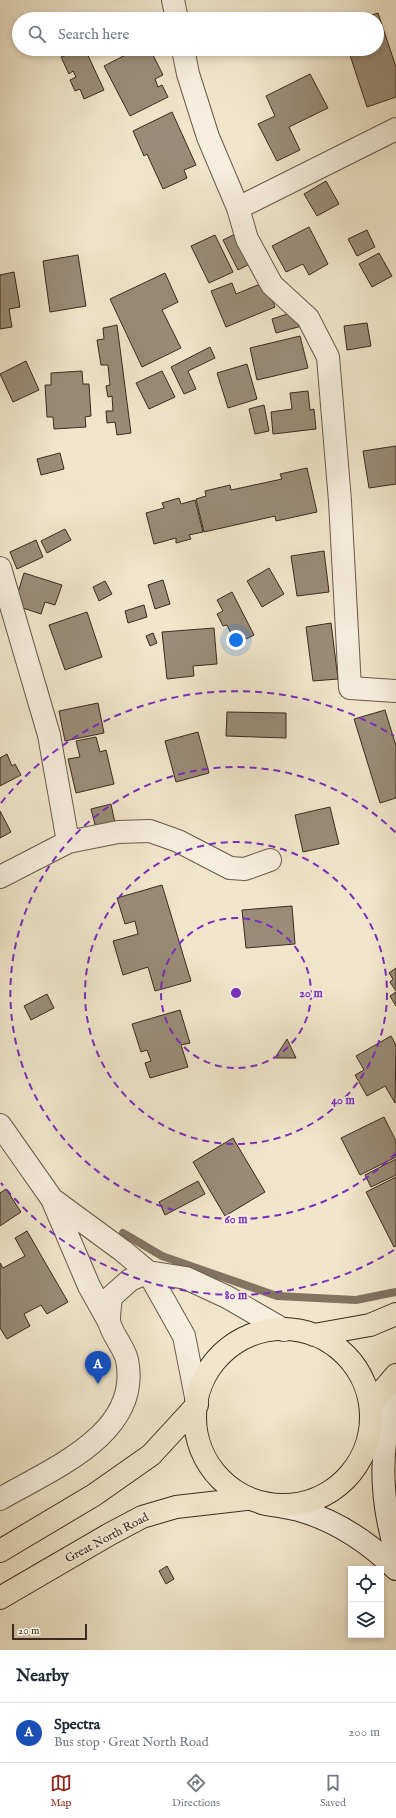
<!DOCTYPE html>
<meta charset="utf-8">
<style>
body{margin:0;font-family:"IM FELL English",serif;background:#f6f6f7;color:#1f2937}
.controls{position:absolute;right:12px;bottom:12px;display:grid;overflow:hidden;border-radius:0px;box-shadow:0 2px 6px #0003}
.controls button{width:36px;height:36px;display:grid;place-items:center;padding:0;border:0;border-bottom:1px solid #e0e1e3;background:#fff;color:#1f2937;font:20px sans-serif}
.scale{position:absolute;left:12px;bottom:10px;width:75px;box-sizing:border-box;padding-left:4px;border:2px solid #3b2a1d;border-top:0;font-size:11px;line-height:14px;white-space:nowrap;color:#3b2a1d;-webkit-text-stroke:3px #f6efde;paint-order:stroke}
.you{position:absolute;left:236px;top:640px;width:14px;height:14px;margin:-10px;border:3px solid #fff;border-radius:50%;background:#1a73e8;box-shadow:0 0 0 6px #1a73e833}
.badge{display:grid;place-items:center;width:26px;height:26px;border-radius:50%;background:#8f2418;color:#fff;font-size:13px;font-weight:700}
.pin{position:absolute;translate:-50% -33px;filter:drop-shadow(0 1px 2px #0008)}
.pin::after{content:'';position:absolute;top:21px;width:14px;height:12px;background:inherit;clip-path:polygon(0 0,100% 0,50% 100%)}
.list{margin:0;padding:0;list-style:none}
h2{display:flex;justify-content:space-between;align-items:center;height:52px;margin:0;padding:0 16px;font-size:17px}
h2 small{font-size:13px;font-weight:400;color:#747a83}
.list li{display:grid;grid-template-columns:26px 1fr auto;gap:12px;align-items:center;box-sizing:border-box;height:60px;padding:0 16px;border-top:1px solid #e0e1e3}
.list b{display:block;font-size:15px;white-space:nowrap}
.list p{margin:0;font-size:13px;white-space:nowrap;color:#747a83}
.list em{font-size:13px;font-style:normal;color:#747a83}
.icon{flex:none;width:22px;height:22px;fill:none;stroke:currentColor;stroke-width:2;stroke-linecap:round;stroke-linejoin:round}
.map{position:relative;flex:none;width:396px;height:1650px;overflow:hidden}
.search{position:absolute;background:#fff;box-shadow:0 2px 6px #0003;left:12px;right:12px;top:12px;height:44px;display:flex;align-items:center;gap:10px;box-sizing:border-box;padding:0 14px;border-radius:22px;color:#747a83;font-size:15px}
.sheet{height:112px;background:#fff}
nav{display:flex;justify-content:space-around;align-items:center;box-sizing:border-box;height:56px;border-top:1px solid #e0e1e3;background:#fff;font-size:11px;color:#747a83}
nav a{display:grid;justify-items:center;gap:2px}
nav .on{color:#8f2418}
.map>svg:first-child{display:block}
</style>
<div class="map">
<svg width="396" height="1650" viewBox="0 0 396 1650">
<rect width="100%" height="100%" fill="#f1e6cc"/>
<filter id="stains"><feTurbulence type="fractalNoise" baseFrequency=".005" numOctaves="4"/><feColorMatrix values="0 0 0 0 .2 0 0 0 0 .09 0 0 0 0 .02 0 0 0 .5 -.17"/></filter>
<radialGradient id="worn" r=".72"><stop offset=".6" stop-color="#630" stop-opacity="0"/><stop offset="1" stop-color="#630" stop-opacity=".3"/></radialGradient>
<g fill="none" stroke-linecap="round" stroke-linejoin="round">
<path stroke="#837462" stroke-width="8" d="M123,1233L162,1256L277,1296L356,1300L396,1292"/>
</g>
<path fill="#9a8c78" stroke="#3b2a1d" d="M378,13L396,67V97L367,107L348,49H377V19H361Z
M67,49H85L104,90L84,99L80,89L75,91L70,80L76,77L73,71L69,74L61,57L69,54Z
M137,49H150L163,75L155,79L158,87L162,85L168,97L130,116L104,66Z
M310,74L328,108L289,127L300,150L277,161L258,124L275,116L266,96Z
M172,112L196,165L184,170L187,178L163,189L147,154L144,156L133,131Z
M326,181L339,204L317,216L304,194Z
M309,227L328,264L309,275L303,264L286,272L272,246Z
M367,230L375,247L357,256L348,239Z
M237,233L252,263L238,270L223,240Z
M215,235L233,272L209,283L191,246Z
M379,253L392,276L372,287L359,264Z
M78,255L86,306L50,312L43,261Z
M14,272L20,307L9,309L12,327L0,329V275Z
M165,273L178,302L162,310L181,348L142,367L110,299Z
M265,282L275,307L226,327L211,291L232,283L236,294Z
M297,311L302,326L276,333L272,319Z
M367,323L371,346L347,350L344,326Z
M117,325L131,433L117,435L115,422L107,423L106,411H113L112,396L108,397L106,386L110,385L108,365H101L97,340L104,339L103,328Z
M300,336L308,368L257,380L250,348Z
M210,347L215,358L188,371L196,389L184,394L171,367Z
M26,361L39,390L13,402L0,374Z
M247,364L257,399L228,408L217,373Z
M82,371L83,384H89L91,416L85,417L86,427L54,429L53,417H47L45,385H51V373Z
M162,371L175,397L149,409L136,383Z
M308,391L310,410L314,409L316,429L273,434L271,412L292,409L290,393Z
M264,405L269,431L255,434L249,409Z
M396,446V484L369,488L363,451Z
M60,453L64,469L41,475L37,459Z
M307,468L317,512L276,521L275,516L204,532L196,499L206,496L205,491L230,485L231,490L282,479L280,474Z
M179,498L181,504L195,500L203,532L189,535L191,539L176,543V538L154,544L146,513L164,508L162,503Z
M65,529L71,540L47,553L41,541Z
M36,540L43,557L17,569L10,552Z
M324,551L329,592L297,596L291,556Z
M269,568L284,594L262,607L247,581Z
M24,573L62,585L55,605L45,602L41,614L14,605Z
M163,580L170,604L155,609L148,585Z
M105,581L112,594L99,601L93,587Z
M232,592L254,635L236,644L227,625L223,626L217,614L223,611L217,600Z
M144,605L147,617L128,623L125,611Z
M87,612L102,657L65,670L49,625Z
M331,623L338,679L313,681L306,627Z
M214,628L217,664L193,666L194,676L167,679L162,632Z
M153,633L157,643L150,646L146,636Z
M98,703L104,733L65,741L59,711Z
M385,710L396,746V798L380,803L354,719Z
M227,712L286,713V738L226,736Z
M198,732L209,773L176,782L165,741Z
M96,737L100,752L106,750L114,784L76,793L68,759L80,757L76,741Z
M7,754L12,766L15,764L21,775L0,786V758Z
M111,804L116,828L97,832L91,809Z
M330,807L339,844L303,852L295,815Z
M0,811L11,832L0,838Z
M162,885L191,981L155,991L148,967L123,975L113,941L138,934L135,921L125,924L117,898Z
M292,906L295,944L246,948L242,910Z
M396,968V991L390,982L393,979L389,973Z
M396,992V1006L390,996Z
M47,994L54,1008L31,1020L24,1006Z
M180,1010L190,1043L181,1045L188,1067L150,1078L145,1063L151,1061L147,1050L141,1052L132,1024Z
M391,1036L396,1045L395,1103L385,1086L367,1096L355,1075L364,1070L356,1056Z
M287,1039L296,1058H275Z
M384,1117L396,1141V1157L360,1175L341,1138Z
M233,1138L265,1192L225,1216L193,1162Z
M396,1159V1175L371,1187L365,1175Z
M396,1177V1246L394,1247L366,1192Z
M198,1181L205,1194L165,1215L159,1202Z
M6,1189L21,1212L0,1226V1193Z
M27,1231L68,1302L47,1314L41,1305L24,1314L30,1326L7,1339L0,1328V1263L3,1268L25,1256L15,1238Z
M167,1566L174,1579L166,1584L159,1571Z"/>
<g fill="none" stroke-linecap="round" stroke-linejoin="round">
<g stroke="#685949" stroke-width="24">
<path id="minor" d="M173,0L177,19
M183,49L188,74L208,137L238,208L247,239L272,285L308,318L328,357L340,501L350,688L396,691
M238,208L396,129
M0,568L49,735L68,842
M0,877L68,842L118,832L150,831L178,841L230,868L245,869L270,860
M0,1125L52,1199L89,1286L109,1322
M52,1199L123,1251L148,1272L184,1336L197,1402
M0,1499C51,1469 142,1434 127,1360C124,1346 111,1334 109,1321C109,1313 110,1305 111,1297L130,1280L148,1272L186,1278L227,1297L284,1330"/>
</g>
<g stroke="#3b2a1d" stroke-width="24">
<path id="secondary" d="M396,1395C378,1447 380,1499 396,1552
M262,1503C275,1506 289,1507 302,1511C339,1522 369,1543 396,1569"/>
</g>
<g stroke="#3b2a1d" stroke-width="24">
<path id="primary" d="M195 1417a88 88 0 1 1 176 0a88 88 0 1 1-176 0Z
M314,1335L370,1325L396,1314
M371,1404L396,1375
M0,1551L94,1495L151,1455L197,1405
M0,1598L110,1534L142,1517L176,1507L246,1499"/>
</g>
<use href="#minor" stroke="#f6efde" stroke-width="22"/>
<use href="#secondary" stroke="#f6efde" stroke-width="22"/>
<use href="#primary" stroke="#f1e6cc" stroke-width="22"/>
</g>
<g fill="none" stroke="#7b2cbf" stroke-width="2" stroke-dasharray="7 5">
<circle cx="236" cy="993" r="75"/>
<circle cx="236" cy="993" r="151"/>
<path d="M396 1153A226 226 0 1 1 396 833"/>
<path d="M394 1250A302 302 0 0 1 1 1183M1 803A302 302 0 0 1 394 736"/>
</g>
<g text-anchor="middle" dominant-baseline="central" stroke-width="3.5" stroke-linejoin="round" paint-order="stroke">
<g font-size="12" fill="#3b2a1d" stroke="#f6efde">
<text transform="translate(107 1538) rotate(-28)">Great North Road</text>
</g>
</g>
<circle cx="236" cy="993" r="6" fill="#7b2cbf" stroke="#f6efde" stroke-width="2"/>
<g font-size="12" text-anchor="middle" font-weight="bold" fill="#7b2cbf" stroke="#f6efde" stroke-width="3.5" stroke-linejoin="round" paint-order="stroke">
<text x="311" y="997">20 m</text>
<text x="343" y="1104">40 m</text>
<text x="236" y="1223">60 m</text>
<text x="236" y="1299">80 m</text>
</g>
<rect width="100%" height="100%" filter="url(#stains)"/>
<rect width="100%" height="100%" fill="url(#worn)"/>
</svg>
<div class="controls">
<button><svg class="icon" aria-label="locate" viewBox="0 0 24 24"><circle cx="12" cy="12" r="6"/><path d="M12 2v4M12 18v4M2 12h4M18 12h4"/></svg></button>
<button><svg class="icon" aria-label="layers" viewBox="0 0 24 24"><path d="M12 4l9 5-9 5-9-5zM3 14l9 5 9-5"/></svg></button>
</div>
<div class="scale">20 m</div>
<div class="you"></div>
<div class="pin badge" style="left:98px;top:1384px;background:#1a4fb4">A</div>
<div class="search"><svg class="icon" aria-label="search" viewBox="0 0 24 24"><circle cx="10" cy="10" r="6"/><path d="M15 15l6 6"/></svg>Search here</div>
</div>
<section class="sheet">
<h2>Nearby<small></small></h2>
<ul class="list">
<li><span class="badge" style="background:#1a4fb4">A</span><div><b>Spectra</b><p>Bus stop · Great North Road</p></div><em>200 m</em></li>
</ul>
</section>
<nav>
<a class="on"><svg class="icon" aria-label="map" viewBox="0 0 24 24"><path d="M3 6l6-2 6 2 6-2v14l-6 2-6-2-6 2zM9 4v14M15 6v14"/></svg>Map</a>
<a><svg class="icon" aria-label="directions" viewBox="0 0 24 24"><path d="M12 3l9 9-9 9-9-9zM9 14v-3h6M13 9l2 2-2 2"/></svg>Directions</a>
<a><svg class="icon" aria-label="saved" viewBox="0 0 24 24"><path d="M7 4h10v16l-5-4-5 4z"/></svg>Saved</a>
</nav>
